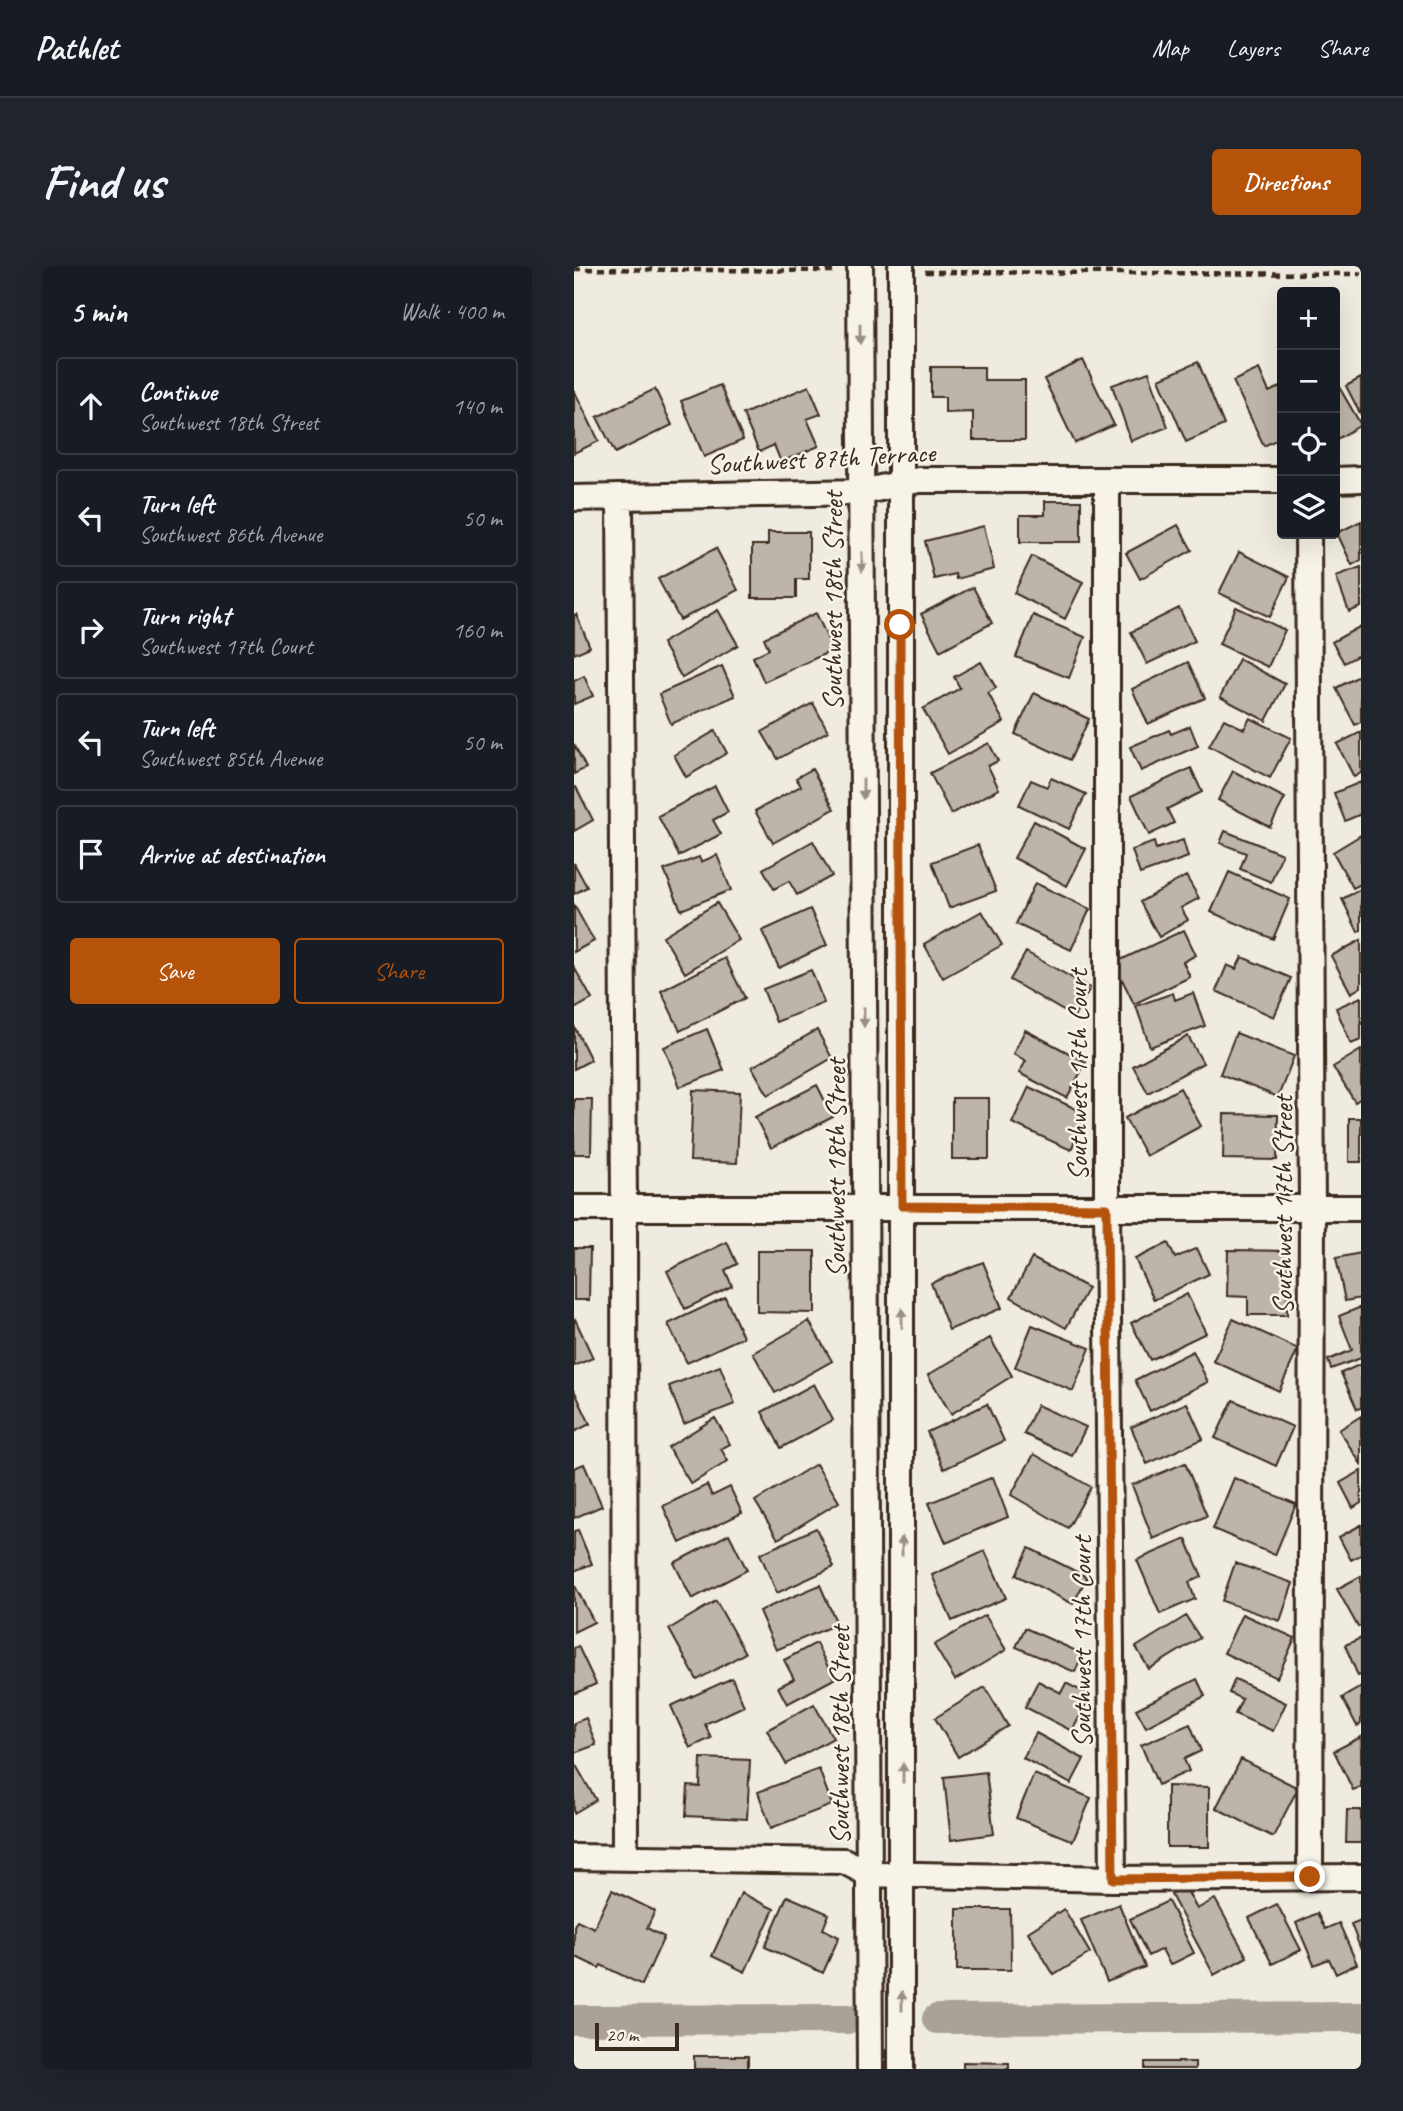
<!DOCTYPE html>
<meta charset="utf-8">
<style>
body{margin:0;font-family:Caveat,sans-serif;background:#20242c;color:#f1f3f6}
.controls{position:absolute;right:21px;top:21px;display:grid;overflow:hidden;border-radius:7px;box-shadow:0 7px 28px #0002}
.controls button{width:63px;height:63px;display:grid;place-items:center;padding:0;border:0;border-bottom:2px solid #363941;background:#171b24;color:#f1f3f6;font:35px sans-serif}
.scale{position:absolute;left:21px;bottom:18px;width:84px;box-sizing:border-box;padding-left:7px;border:4px solid #3b2a1e;border-top:0;font-size:19px;line-height:24px;white-space:nowrap;color:#3b2a1e;-webkit-text-stroke:5px #f7f3e8;paint-order:stroke}
.stop{position:absolute;width:21px;height:21px;margin:-16px;border:5px solid #b45309;border-radius:50%;background:#fff}
.stop.end{background:#b45309;border-color:#fff;box-shadow:0 2px 7px #0008}
.list{margin:0;padding:0;list-style:none}
h2{display:flex;justify-content:space-between;align-items:center;height:91px;margin:0;padding:0 28px;font-size:30px}
h2 small{font-size:23px;font-weight:400;color:#9ea1a6}
.list li{display:grid;grid-template-columns:46px 1fr auto;gap:21px;align-items:center;box-sizing:border-box;height:98px;margin:0 14px 14px;padding:0 14px;border:2px solid #363941;border-radius:7px}
.list b{display:block;font-size:26px;white-space:nowrap}
.list p{margin:0;font-size:23px;white-space:nowrap;color:#9ea1a6}
.list em{font-size:23px;font-style:normal;color:#9ea1a6}
.actions{display:flex;gap:14px;padding:21px 28px}
.actions a{flex:1;padding:16px 0;border:2px solid #b45309;border-radius:7px;text-align:center;font-size:24px;color:#b45309}
.actions .main{background:#b45309;color:#fff}
.icon{flex:none;width:38px;height:38px;fill:none;stroke:currentColor;stroke-width:2;stroke-linecap:round;stroke-linejoin:round}
.map{position:relative;flex:none;width:787px;height:1803px;overflow:hidden;border-radius:7px}
header{display:flex;align-items:center;gap:42px;box-sizing:border-box;height:98px;padding:0 35px;background:#171b24;border-bottom:2px solid #363941}
header strong{font-size:33px}
nav{display:flex;gap:38px;margin-inline-start:auto;font-size:24px}
.intro{display:flex;align-items:center;justify-content:space-between;box-sizing:border-box;height:168px;padding:0 42px}
h1{margin:0;font-size:49px}
.button{padding:18px 32px;border-radius:7px;background:#b45309;color:#fff;font-size:24px;font-weight:700}
main{display:flex;gap:42px;padding:0 42px}
aside{flex:1;background:#171b24;border-radius:7px;box-shadow:0 7px 28px #0002}
.map>svg:first-child{display:block}
</style>
<header>
<strong>Pathlet</strong>
<nav><a>Map</a><a>Layers</a><a>Share</a></nav>
</header>
<div class="intro"><h1>Find us</h1><a class="button">Directions</a></div>
<main>
<aside>
<h2>5 min<small>Walk · 400 m</small></h2>
<ul class="list">
<li><svg class="icon" aria-label="ahead" viewBox="0 0 24 24"><path d="M12 20V5M6 11l6-6 6 6"/></svg><div><b>Continue</b><p>Southwest 18th Street</p></div><em>140 m</em></li>
<li><svg class="icon" aria-label="left" viewBox="0 0 24 24"><path d="M17 20v-9H6M10 6l-5 5 5 5"/></svg><div><b>Turn left</b><p>Southwest 86th Avenue</p></div><em>50 m</em></li>
<li><svg class="icon" aria-label="right" viewBox="0 0 24 24"><path d="M7 20v-9h11M14 6l5 5-5 5"/></svg><div><b>Turn right</b><p>Southwest 17th Court</p></div><em>160 m</em></li>
<li><svg class="icon" aria-label="left" viewBox="0 0 24 24"><path d="M17 20v-9H6M10 6l-5 5 5 5"/></svg><div><b>Turn left</b><p>Southwest 85th Avenue</p></div><em>50 m</em></li>
<li><svg class="icon" aria-label="arrive" viewBox="0 0 24 24"><path d="M6 21V4h12l-3 4 3 4H6"/></svg><div><b>Arrive at destination</b></div></li>
</ul>
<div class="actions"><a class="main">Save</a><a>Share</a></div>
</aside>
<div class="map">
<svg width="787" height="1803" viewBox="0 0 787 1803">
<rect width="100%" height="100%" fill="#efebe0"/>
<filter id="ink" filterUnits="userSpaceOnUse"><feTurbulence type="fractalNoise" baseFrequency=".0143" numOctaves="2"/><feDisplacementMap in="SourceGraphic" scale="14" xChannelSelector="R" yChannelSelector="G"/><feConvolveMatrix kernelMatrix="1 2 1 2 8 2 1 2 1" color-interpolation-filters="sRGB"/></filter>
<g filter="url(#ink)">
<g fill="none" stroke-linecap="round" stroke-linejoin="round">
<path stroke="#aaa296" stroke-width="30" d="M363,1753L787,1751
M0,1754L273,1753"/>
</g>
<path fill="#bdb5aa" stroke="#3b2a1e" stroke-width="2" d="M509,94L540,159L501,177L470,113Z
M624,96L650,159L612,176L585,113Z
M357,101H410V114H451V174H399V146L371,147V131H357Z
M685,103L695,126L708,120V171L690,180L659,115Z
M575,106L594,161L557,175L538,119Z
M787,112V149L772,120Z
M761,114L787,159L761,174Z
M146,119L169,174L130,191L107,135Z
M235,120L247,148L233,153L245,180L207,196L200,179L185,186L169,148Z
M81,123L98,159L41,187L23,151Z
M0,124L25,175L0,187Z
M471,235H507V276H446V249H471Z
M787,255V294L778,299L763,267Z
M604,259L618,284L566,313L552,287Z
M410,260L420,303L382,313L381,308L360,313L351,275Z
M194,266H235V313H222V332H178V279H194Z
M142,282L164,324L106,354L84,313Z
M665,286L715,311L696,351L645,327Z
M458,290L509,316L491,353L440,327Z
M787,301V341L775,346L762,310Z
M399,321L418,357L366,385L347,348Z
M662,341L711,364L694,401L645,378Z
M605,342L621,375L573,398L557,366Z
M144,344L164,379L108,412L88,377Z
M242,347L259,384L190,416L179,391L195,383L190,372Z
M2,348L16,381L0,388V349Z
M459,349L511,371L495,412L442,391Z
M787,360V388L770,397L758,376Z
M665,393L711,418L692,455L646,431Z
M407,396L422,422L414,427L430,456L374,488L349,443L386,422L380,411Z
M614,396L631,432L574,458L558,423Z
M148,400L161,430L97,458L85,428Z
M787,409V456L781,459L762,422Z
M10,410L19,430L0,438V415Z
M460,427L515,453L496,494L441,468Z
M239,437L254,465L204,493L188,466Z
M676,452L717,472L696,512L635,480L650,453L670,463Z
M616,460L624,480L567,505L556,481L595,464L597,468Z
M141,465L153,487L112,511L100,489Z
M787,466V507L780,511L763,478Z
M415,477L424,495L414,500L425,523L377,548L356,507Z
M0,478L12,502L0,508Z
M617,502L628,526L593,543L600,557L575,569L557,530Z
M238,503L260,543L199,577L181,545L227,520L222,512Z
M659,505L711,532L696,561L644,534Z
M477,512L512,528L495,563L445,539L457,514L473,521Z
M787,516V548L771,555L760,527Z
M141,520L154,546L139,554L147,568L105,590L84,550Z
M2,521L19,554L0,565V522Z
M460,555L512,583L493,620L440,592Z
M651,565L708,588L697,616L666,603L672,587L646,577Z
M787,569V618L779,622L759,586Z
M609,574L614,591L566,608L558,584L580,576L582,583Z
M239,575L258,610L223,629L215,615L200,623L189,603Z
M404,579L422,625L375,642L358,596Z
M143,589L157,624L107,644L90,604L125,591L127,596Z
M0,597L13,621L0,628Z
M655,606L716,633L699,673L637,646Z
M612,610L625,632L607,642L614,654L585,671L566,636Z
M461,617L516,643L497,684L442,658Z
M787,623V664L784,666L768,633Z
M143,637L165,674L111,707L89,670Z
M0,639L20,675L0,686Z
M236,643L253,679L205,702L188,665Z
M408,645L428,679L369,712L350,678Z
M610,664L622,689L609,696L616,711L560,738L540,697Z
M787,674V721L777,727L757,690Z
M452,686L516,722L500,751L436,714Z
M668,691L717,712L700,751L642,725L653,699L662,703Z
M151,692L171,732L106,765L87,725Z
M0,701L18,733L0,743Z
M237,704L250,737L202,756L189,723Z
M599,727L601,734L619,727L631,760L576,781L562,740Z
M787,731V774L777,778L762,742Z
M0,760L17,794L0,803Z
M133,763L150,804L106,821L90,781Z
M243,764L258,792L194,829L178,801Z
M451,764L512,796L493,832L445,807L452,795L439,788Z
M662,767L720,790L704,831L646,808Z
M614,770L629,797L574,827L559,800Z
M787,784V832L781,836L759,801Z
M243,819L259,851L197,882L181,851Z
M455,821L513,848L497,884L438,857Z
M606,822L627,860L572,890L551,852Z
M119,824L166,826L163,897L116,895Z
M378,832H415V893H378Z
M0,833H18L17,888H0Z
M650,848L704,849L703,894L649,893Z
M775,852H787V896H775Z
M153,976L163,998L151,1004L158,1020L111,1043L93,1005Z
M594,977L601,992L623,982L635,1008L580,1034L561,993Z
M0,982H16L15,1034H0Z
M654,984L714,985L713,1049H674V1031L653,1030Z
M183,985H241V1047L183,1046Z
M787,987V1032L771,1035L762,992Z
M458,992L514,1022L492,1062L437,1031Z
M409,996L428,1042L375,1064L357,1017Z
M613,1028L632,1067L576,1094L557,1057Z
M151,1031L169,1071L113,1097L94,1058Z
M787,1041V1092L757,1103L754,1094L778,1084L765,1050Z
M1,1053L19,1092L0,1100V1054Z
M659,1053L724,1083L705,1125L639,1095Z
M235,1055L258,1095L201,1127L179,1087Z
M458,1059L516,1082L499,1125L441,1101Z
M416,1072L438,1110L377,1148L354,1109Z
M619,1085L634,1116L576,1145L561,1114Z
M787,1098V1142L783,1143L767,1107Z
M146,1100L161,1138L110,1158L95,1120Z
M240,1118L259,1154L207,1182L188,1146Z
M0,1124L16,1158L0,1166Z
M659,1134L719,1161L702,1200L641,1172Z
M613,1137L629,1173L573,1198L557,1161Z
M413,1138L430,1175L370,1203L353,1166Z
M463,1139L512,1161L498,1190L450,1168Z
M787,1150V1198L765,1164Z
M141,1152L156,1178L147,1183L154,1195L117,1218L94,1181Z
M460,1188L517,1221L494,1262L437,1229Z
M611,1197L633,1250L579,1273L558,1219Z
M10,1198L28,1240L0,1252V1202Z
M242,1198L265,1236L204,1273L181,1235Z
M787,1205V1237L779,1242L766,1217Z
M419,1211L434,1251L372,1277L355,1237Z
M660,1212L722,1238L701,1289L639,1263Z
M133,1219L138,1230L156,1221L168,1247L106,1277L89,1240Z
M787,1259V1289L777,1294L765,1271Z
M242,1262L260,1301L203,1327L186,1288Z
M4,1264L18,1298L0,1305V1265Z
M155,1268L173,1304L118,1333L100,1297Z
M612,1273L628,1311L615,1316L621,1333L586,1348L563,1294Z
M455,1282L513,1311L499,1338L442,1309Z
M411,1285L432,1332L378,1355L358,1309Z
M661,1297L719,1317L706,1355L648,1335Z
M787,1310V1360L784,1361L763,1323Z
M246,1319L263,1358L202,1384L185,1345Z
M1,1320L20,1356L0,1366V1321Z
M142,1335L171,1387L123,1414L95,1363Z
M668,1348L721,1372L703,1412L650,1387Z
M411,1349L432,1384L381,1414L360,1379Z
M612,1350L626,1372L575,1403L562,1381Z
M451,1362L509,1388L501,1406L442,1381Z
M787,1372V1409L784,1410L771,1379Z
M242,1377L260,1413L213,1438L204,1421L220,1413L210,1394Z
M4,1380L22,1418L0,1428V1382Z
M158,1412L170,1440L131,1458L137,1472L116,1482L97,1440Z
M623,1413L631,1430L572,1461L562,1443Z
M661,1413L712,1437L699,1465L661,1448L668,1433L655,1427Z
M464,1415L487,1427L492,1417L517,1430L498,1465L451,1441Z
M411,1421L434,1460L384,1491L361,1452Z
M787,1421V1458L783,1460L768,1432Z
M240,1438L259,1472L212,1498L193,1464Z
M12,1452L22,1479L0,1487V1457Z
M616,1458L627,1485L610,1493L615,1505L584,1519L567,1479Z
M462,1467L510,1493L497,1518L449,1492Z
M787,1471V1521L779,1524L760,1485Z
M127,1492L176,1494L173,1553L112,1550L114,1520L126,1521Z
M667,1493L724,1522L699,1571L642,1542Z
M0,1496L22,1534L0,1547Z
M245,1503L258,1539L197,1562L184,1526Z
M412,1506L420,1568L377,1574L370,1511Z
M460,1508L517,1532L499,1575L442,1552Z
M593,1520L635,1521V1581H593Z
M773,1544H787V1577H772Z
M611,1621L623,1643L641,1633L673,1691L640,1709L597,1629Z
M38,1624L81,1645L73,1662L90,1671L68,1719L27,1699L25,1702L0,1690V1660L3,1654L20,1662Z
M167,1627L200,1643L171,1706L138,1690Z
M213,1630L255,1648L249,1663L265,1671L249,1707L191,1681Z
M594,1635L620,1687L596,1699L588,1683L574,1690L556,1653Z
M545,1638L571,1701L533,1716L507,1654Z
M703,1638L727,1684L698,1698L675,1652Z
M383,1643H436L437,1704H383Z
M490,1643L516,1687L480,1709L454,1666Z
M743,1647L751,1663L765,1657L783,1698L762,1708L755,1693L740,1699L722,1657Z
M787,1654V1684L777,1658Z
M120,1790H174V1803H120Z
M389,1796L435,1797V1803H389Z
M571,1796H621V1803H571Z"/>
<g fill="none" stroke-linecap="round" stroke-linejoin="round">
<g stroke="#3b2a1e" stroke-width="30">
<path id="minor" d="M286,0L296,1803
M327,0V1803
M761,214L787,213
M533,215V942L539,1613
M46,231L50,941L51,1591
M0,232L287,226L345,214H708
M734,268L738,942L736,1611
M0,942H787
M0,1591L270,1595L295,1608L539,1613L787,1611"/>
</g>
<path stroke="#3b2a1e" stroke-width="4.5" stroke-dasharray="7 5" stroke-linecap="butt" d="M0,3L262,5
M351,6L787,8"/>
<use href="#minor" stroke="#f7f3e8" stroke-width="24"/>
</g>
<defs><path id="oneway-solid" d="M-6-.8H1V-3.2L6.5 0L1 3.2V.8H-6Z" transform="scale(1.75)"/></defs>
<g fill="#998e83">
<use href="#oneway-solid" transform="translate(286 68) rotate(90)"/>
<use href="#oneway-solid" transform="translate(288 296) rotate(90)"/>
<use href="#oneway-solid" transform="translate(289 523) rotate(90)"/>
<use href="#oneway-solid" transform="translate(290 751) rotate(90)"/>
<use href="#oneway-solid" transform="translate(328 1052) rotate(-90)"/>
<use href="#oneway-solid" transform="translate(328 1280) rotate(-90)"/>
<use href="#oneway-solid" transform="translate(329 1507) rotate(-90)"/>
<use href="#oneway-solid" transform="translate(328 1735) rotate(-90)"/>
</g>
</g>
<g fill="none" stroke-linecap="round" stroke-linejoin="round" filter="url(#ink)">
<path stroke="#b45309" stroke-width="9" d="M326,359L328,940L533,942L539,1613L736,1611"/>
</g>
<g text-anchor="middle" dominant-baseline="central" stroke-width="5" stroke-linejoin="round" paint-order="stroke">
<g font-size="28" fill="#3b2a1e" stroke="#f7f3e8">
<text transform="translate(247 192) rotate(-3)">Southwest 87th Terrace</text>
<text transform="translate(258 335) rotate(-90)">Southwest 18th Street</text>
<text transform="translate(503 809) rotate(-90)">Southwest 17th Court</text>
<text transform="translate(261 902) rotate(-90)">Southwest 18th Street</text>
<text transform="translate(708 939) rotate(-90)">Southwest 17th Street</text>
<text transform="translate(507 1376) rotate(-90)">Southwest 17th Court</text>
<text transform="translate(265 1469) rotate(-90)">Southwest 18th Street</text>
</g>
</g>
</svg>
<div class="controls">
<button>+</button>
<button>−</button>
<button><svg class="icon" aria-label="locate" viewBox="0 0 24 24"><circle cx="12" cy="12" r="6"/><path d="M12 2v4M12 18v4M2 12h4M18 12h4"/></svg></button>
<button><svg class="icon" aria-label="layers" viewBox="0 0 24 24"><path d="M12 4l9 5-9 5-9-5zM3 14l9 5 9-5"/></svg></button>
</div>
<div class="scale">20 m</div>
<div class="stop" style="left:326px;top:359px"></div>
<div class="stop end" style="left:736px;top:1611px"></div>
</div>
</main>
